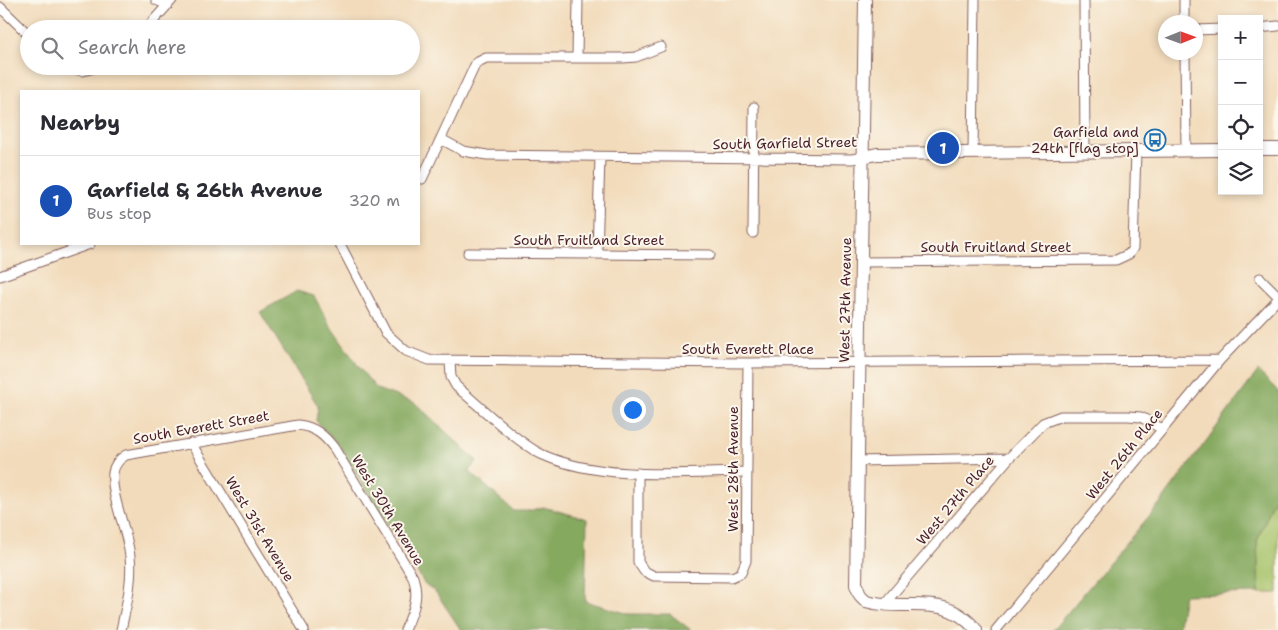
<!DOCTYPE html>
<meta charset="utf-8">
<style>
body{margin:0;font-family:"Shantell Sans",sans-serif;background:#f7f7f7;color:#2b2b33}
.controls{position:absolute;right:15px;top:15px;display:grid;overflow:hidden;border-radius:0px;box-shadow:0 2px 8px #0003}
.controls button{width:45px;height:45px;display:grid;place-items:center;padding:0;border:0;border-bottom:1px solid #e1e1e2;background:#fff;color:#2b2b33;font:25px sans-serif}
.compass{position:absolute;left:1158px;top:15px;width:45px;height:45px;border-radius:50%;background:#fff;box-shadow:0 2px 8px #0003;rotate:89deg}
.you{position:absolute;left:632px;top:409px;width:18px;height:18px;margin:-12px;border:4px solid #fff;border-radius:50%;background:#1a73e8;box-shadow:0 0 0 8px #1a73e833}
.badge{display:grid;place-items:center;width:32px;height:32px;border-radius:50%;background:#b45309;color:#fff;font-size:16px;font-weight:700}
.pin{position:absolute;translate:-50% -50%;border:2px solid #fff;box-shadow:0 1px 5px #0006}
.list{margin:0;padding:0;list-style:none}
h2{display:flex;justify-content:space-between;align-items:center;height:65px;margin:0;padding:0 20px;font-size:21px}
h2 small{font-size:16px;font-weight:400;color:#7c7c81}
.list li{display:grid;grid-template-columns:32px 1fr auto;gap:15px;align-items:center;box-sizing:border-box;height:90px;padding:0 20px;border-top:1px solid #e1e1e2}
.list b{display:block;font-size:19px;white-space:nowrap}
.list p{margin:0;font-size:16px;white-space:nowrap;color:#7c7c81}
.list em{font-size:16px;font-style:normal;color:#7c7c81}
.icon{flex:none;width:28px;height:28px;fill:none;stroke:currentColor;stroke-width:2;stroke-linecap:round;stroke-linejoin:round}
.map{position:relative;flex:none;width:1278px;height:630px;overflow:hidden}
.search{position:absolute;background:#fff;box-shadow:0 2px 8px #0003;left:20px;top:20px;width:400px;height:55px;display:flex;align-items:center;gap:12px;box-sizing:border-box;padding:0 18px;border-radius:28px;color:#7c7c81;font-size:19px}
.panel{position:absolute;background:#fff;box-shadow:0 2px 8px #0003;left:20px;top:90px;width:400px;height:155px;border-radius:0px}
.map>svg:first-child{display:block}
</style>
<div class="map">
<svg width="1278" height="630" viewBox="0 0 1278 630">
<rect width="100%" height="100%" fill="#fbf7ec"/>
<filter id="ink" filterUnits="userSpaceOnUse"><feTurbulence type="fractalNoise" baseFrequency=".02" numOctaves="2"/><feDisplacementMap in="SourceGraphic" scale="10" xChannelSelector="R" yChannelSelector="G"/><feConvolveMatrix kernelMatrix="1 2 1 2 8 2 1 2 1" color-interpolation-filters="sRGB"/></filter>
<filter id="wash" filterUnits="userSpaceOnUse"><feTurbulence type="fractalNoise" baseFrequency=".0096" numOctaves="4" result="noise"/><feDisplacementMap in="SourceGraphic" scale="20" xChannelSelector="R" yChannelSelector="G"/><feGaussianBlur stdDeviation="1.12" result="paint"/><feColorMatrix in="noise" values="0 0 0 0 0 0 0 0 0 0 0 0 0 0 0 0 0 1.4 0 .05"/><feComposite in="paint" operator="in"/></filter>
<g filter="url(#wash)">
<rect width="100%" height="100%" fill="#f2dbbb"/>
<path fill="#a7c36a" stroke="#78714a" d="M1278,490V593H1259L1257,541Z"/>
<path fill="#85a95e" stroke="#686444" d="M297,291L314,296L331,327L361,370L377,389L415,403L477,461L469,471L514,511H528L543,507L587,519L585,601L629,614H670L691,630H461L435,591L425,585L338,444L316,421L318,406L260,312Z
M1258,371L1278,391V490L1257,541L1259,593L1184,595L1178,630H1053L1161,502Z"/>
</g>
<g filter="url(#ink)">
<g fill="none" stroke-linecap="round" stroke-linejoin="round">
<g stroke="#85615d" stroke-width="11">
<path id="street" d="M156,0L168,5
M1084,0L1085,152
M1184,0V22
M0,7L29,35
M1259,28L1278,26
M146,29L172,0
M1196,30L1222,29
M1185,52L1186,150
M577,57L578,0
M62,66L83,71L102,66
M441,139L463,151L487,155L852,159L863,157
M973,153L975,0
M422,179L476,63L486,58H623L636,57L661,47
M753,233L754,107
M340,244L386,333L406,351L429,360L748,363L1220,360
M468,253L710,255
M597,254L600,157
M861,262L1116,260L1129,254L1133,248L1136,151
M0,276L90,244
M1260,278L1278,296
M450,361L451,377L456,386C478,405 518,443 543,455C602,481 683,473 746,472
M191,443L304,630
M857,461L1009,458
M638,473V562L644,571L654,576L732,577L741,573L746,561L748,363
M885,603L1009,458L1043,423L1061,416H1128L1141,417L1162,429
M121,630C126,606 133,581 130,557C128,532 110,495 113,473C114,465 119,459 126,455L298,425C315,427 324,435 334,448L413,577C420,597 413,612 405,630
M996,630L1220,360L1278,299"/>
</g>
<g stroke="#85615d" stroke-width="14">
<path id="secondary" d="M865,0L856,585L860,595L866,601C906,613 944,590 976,630
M1259,149H1278
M863,157L877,154L1222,150"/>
</g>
<use href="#street" stroke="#fff" stroke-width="9"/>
<use href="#secondary" stroke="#fff" stroke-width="12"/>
</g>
</g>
<defs>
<g id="bus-ring" transform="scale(1.125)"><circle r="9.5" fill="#fbf7ec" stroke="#1f6fb2" stroke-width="1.5"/><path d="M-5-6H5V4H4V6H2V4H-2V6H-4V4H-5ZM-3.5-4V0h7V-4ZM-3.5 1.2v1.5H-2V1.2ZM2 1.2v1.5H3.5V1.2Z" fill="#1f6fb2"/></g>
</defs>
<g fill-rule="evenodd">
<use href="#bus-ring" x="1155" y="140"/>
</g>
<g text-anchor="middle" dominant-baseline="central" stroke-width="4" stroke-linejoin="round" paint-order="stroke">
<g font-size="14" fill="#4a1f2b" stroke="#fbf7ec" text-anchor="end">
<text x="1139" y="132">Garfield and<tspan x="1139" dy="16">24th [flag stop]</tspan></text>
</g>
<g font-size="14" fill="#4a1f2b" stroke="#fbf7ec">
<text transform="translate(785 143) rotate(-1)">South Garfield Street</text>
<text x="589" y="240">South Fruitland Street</text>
<text x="996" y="247">South Fruitland Street</text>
<text transform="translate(845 300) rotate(-89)">West 27th Avenue</text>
<text x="748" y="349">South Everett Place</text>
<text transform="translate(201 427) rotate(-10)">South Everett Street</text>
<text transform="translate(1124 454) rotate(-51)">West 26th Place</text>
<text transform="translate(733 469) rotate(-90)">West 28th Avenue</text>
<text transform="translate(955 500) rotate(-50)">West 27th Place</text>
<text transform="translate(388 510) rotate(59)">West 30th Avenue</text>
<text transform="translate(260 529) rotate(59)">West 31st Avenue</text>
</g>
</g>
</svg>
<div class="controls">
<button>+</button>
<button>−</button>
<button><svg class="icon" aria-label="locate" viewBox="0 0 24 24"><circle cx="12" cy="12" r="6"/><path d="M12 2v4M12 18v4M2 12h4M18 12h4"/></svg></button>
<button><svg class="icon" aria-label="layers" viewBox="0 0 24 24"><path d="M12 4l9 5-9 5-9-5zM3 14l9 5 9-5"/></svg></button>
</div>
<svg class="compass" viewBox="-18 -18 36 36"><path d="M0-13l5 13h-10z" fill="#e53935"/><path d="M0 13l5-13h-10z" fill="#7c7c81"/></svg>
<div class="you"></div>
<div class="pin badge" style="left:943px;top:148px;background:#1a4fb4">1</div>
<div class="search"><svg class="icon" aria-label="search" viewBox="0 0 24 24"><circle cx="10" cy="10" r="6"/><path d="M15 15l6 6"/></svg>Search here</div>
<section class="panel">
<h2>Nearby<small></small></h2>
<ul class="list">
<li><span class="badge" style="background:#1a4fb4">1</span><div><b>Garfield &amp; 26th Avenue</b><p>Bus stop</p></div><em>320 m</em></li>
</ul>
</section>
</div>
